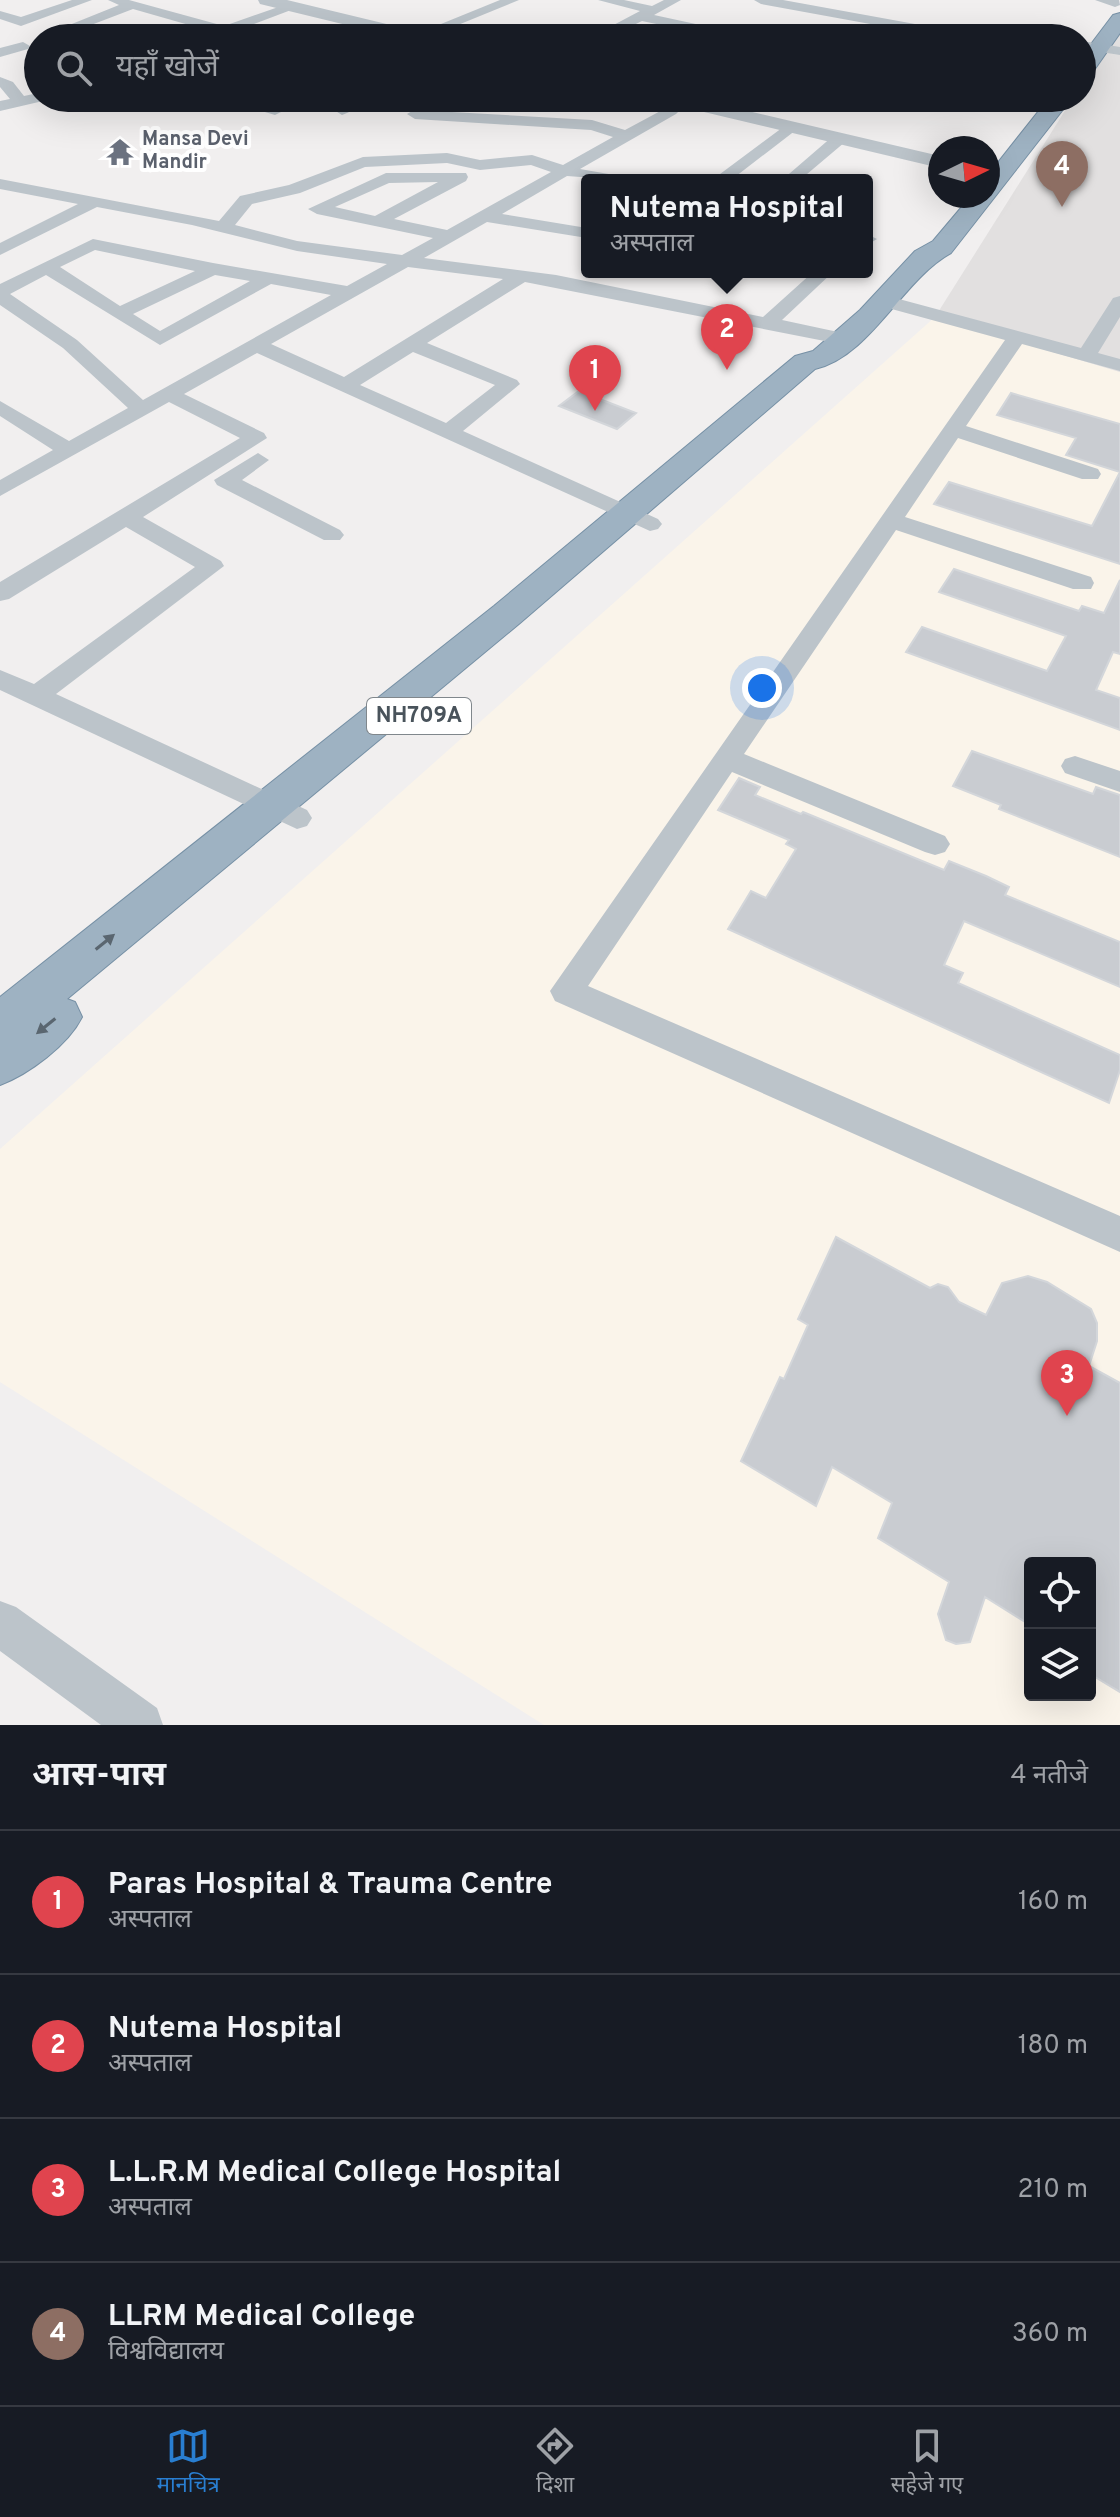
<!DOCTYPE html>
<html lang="hi">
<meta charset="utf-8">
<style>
body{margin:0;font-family:Overpass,"Noto Sans Devanagari",sans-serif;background:#242831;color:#f1f3f6}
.controls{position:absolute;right:24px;bottom:24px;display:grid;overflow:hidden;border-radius:8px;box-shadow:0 8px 32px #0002}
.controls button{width:72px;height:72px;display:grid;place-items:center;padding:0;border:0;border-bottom:2px solid #363941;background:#171b24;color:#f1f3f6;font:40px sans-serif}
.compass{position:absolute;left:928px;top:136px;width:72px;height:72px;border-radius:50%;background:#171b24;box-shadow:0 8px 32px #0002;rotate:85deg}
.you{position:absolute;left:762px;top:688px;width:28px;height:28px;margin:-20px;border:6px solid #fff;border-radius:50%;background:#1a73e8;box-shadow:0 0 0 12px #1a73e833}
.badge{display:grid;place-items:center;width:52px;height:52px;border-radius:50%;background:#297ed1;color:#fff;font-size:26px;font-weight:700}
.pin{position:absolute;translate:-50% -66px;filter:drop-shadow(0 2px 4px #0008)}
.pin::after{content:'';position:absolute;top:42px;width:28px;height:24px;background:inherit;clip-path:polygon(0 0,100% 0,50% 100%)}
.popup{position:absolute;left:581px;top:174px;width:292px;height:104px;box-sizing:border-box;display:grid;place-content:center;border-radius:8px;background:#171b24;filter:drop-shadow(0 2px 6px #0005);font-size:26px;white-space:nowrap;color:#9ea1a6}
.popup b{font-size:30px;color:#f1f3f6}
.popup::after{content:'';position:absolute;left:50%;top:100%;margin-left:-16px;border:16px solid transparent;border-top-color:#171b24}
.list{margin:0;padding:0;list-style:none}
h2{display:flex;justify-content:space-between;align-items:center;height:104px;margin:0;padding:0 32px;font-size:34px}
h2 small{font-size:26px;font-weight:400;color:#9ea1a6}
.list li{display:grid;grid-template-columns:52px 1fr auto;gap:24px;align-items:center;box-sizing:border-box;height:144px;padding:0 32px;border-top:2px solid #363941}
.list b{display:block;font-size:30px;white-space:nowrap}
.list p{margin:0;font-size:26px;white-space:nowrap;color:#9ea1a6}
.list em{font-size:26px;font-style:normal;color:#9ea1a6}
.icon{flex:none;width:44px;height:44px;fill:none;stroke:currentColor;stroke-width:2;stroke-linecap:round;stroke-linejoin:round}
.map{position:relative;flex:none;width:1120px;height:1725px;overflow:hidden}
.search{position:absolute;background:#171b24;box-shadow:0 8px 32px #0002;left:24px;right:24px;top:24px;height:88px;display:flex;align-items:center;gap:20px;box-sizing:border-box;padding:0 28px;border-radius:44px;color:#9ea1a6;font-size:30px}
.sheet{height:680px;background:#171b24}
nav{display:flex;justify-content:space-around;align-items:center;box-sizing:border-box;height:112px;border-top:2px solid #363941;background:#171b24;font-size:22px;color:#9ea1a6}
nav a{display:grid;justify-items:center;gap:4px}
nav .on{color:#297ed1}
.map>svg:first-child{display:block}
</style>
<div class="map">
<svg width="1120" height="1725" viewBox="0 0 1120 1725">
<rect width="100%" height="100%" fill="#f1efef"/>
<path fill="#faf4ea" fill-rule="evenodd" d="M935,317L1120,372V1725H544L0,1382V1149ZM1030,1563H1090V1695H1030Z"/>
<path fill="#e2e0e0" d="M1120,23V372L935,317L1073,98H1082V83Z"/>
<path fill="#c9ccd1" stroke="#d3d6da" stroke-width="2" d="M579,391L636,413L617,429L559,406Z
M1011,393L1120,424V564L934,504L949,482L1092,526L1120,472L1066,455L1076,438L997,415Z
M954,569L1079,611L1082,606L1104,613L1120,580V654L1113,652L1096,690L1120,698V730L906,652L922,627L1047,671L1066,636L939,592Z
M972,751L1093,794L1096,787L1120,795V857L999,809L1001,805L953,786Z
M739,778L760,787L755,795L801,814L803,812L944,870L949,861L986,876L1009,887L1005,895L1120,942V987L964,921L944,965L963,973L958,983L1120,1055V1070L1109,1103L728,929L751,891L766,898L796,849L786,844L789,840L718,810Z
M836,1237L930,1288L938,1284L948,1287L959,1302L986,1315L1002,1283L1028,1276L1047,1282L1091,1309L1097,1323V1341L1089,1366L1120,1383V1692L1090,1674V1638L1094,1623L1090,1620V1563H1030V1625L985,1597L970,1642L956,1644L946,1640L938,1614L949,1582L878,1538L892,1503L832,1467L816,1506L741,1461L780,1377L784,1379L808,1325L798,1319Z"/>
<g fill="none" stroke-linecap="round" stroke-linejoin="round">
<g stroke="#7690a5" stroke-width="2">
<path id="trunk" d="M1120,13V33L1090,76L1082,77V56L1113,15Z
M1049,98H1072L951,253C902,280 871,356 815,369L520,623L67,999L75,1002L82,1017C68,1045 29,1074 0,1085V997L494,606L795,356L813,351L860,310L915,251L933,241L971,196H988V175Z"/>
</g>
<path fill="#bcc4ca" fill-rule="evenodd" d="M72,0H92L21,26L0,19V11L21,17Z
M108,0H129L224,26L287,4L299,7L217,38H201L202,34L210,31L133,9L57,38H37L119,5Z
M500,0H519L426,38L409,37Z
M598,0H624L652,6L664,0H681L654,15L742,34L749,38H723L642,21L607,38H589L640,11Z
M754,0H783L970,34L977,38H947L761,4Z
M1095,0H1119L1120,5L1115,7Z
M1082,41L1120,47V55L1082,49Z
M23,42L30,46L28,49L0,57V48Z
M0,77L13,82L24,96L38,93V98H46L43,101L0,111V101L10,99L0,87Z
M148,98H166L171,102L252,98L274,105L289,98H309L275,115L245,106L168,112Z
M357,98H378L347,113L342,115L334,110Z
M435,98H455L434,111L592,120L625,130L666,108L675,98H687L689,101L676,114L580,169L620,176L622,180L567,176L502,214L587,228V238L487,222L424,258L556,275L763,317L813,272H833L782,320L852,335L855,339L845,345L525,282L427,343L517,380L520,384L463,431L658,519L662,524L658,529L650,531L257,353L184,394L264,433L267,438L143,517L221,561L224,566L56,694L307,810L312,818L307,826L297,829L0,690V670L34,684L195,567L126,527L9,599L0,601V582L240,438L169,402L0,496V480L53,450L0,416V401L69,441L128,408L63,348L0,305V284L93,239L213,263L347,286L387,264L297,251L192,225L97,207L0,255V243L78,204L0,189V179L219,221L240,196L289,185L363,157L447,153L480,160L532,155L563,165L613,137L591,130L415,119L407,114ZM447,163L480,170L531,165L551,172L447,230L394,219L466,181L468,177L466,173H386L308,209L317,214L433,238L402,255L297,241L235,225L252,204L300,193L365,167ZM438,182L375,216L335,207L389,183ZM95,250L195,271L120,306L60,267ZM408,267L503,279L344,377L271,344ZM46,275L160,345L271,284L331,295L143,400L77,340L10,294ZM215,275L250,281L160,331L133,314ZM413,352L495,385L446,423L360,385Z
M716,98H735L713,111H703V105Z
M790,122L796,124V130L731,180H712Z
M839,134L845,136V142L800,180H782L833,136Z
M867,234L877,239L867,245Z
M884,295L1081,348L1113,298L1120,296V317L1098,353L1120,359V371L1022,344L966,426L1098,469L1101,474L1098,479H1082L958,438L905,517L1091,577L1094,583L1091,589H1073L896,530L744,754L945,836L950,844L945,852L935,855L925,852L732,772L588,986L1120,1216V1252L555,1001L550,991L1005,340L877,305L874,301Z
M258,453L269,460L242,480L340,530L344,535L340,540H324L217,485L214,480Z
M1075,756L1120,771V792L1065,773L1061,766L1065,759Z
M0,1601L16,1607L157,1708L163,1725H101L0,1651Z"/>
<path fill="#bcc4ca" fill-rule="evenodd" d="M258,0H287L428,34L431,38H400L260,4Z
M659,98H693L940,156V168L662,102Z"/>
<use href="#trunk" fill="#9eb2c2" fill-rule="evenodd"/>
</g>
<defs><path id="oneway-solid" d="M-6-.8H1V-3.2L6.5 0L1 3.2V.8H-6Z" transform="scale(2)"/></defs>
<g fill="#5a6670">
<use href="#oneway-solid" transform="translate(105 942) rotate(-39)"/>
<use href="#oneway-solid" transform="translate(46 1026) rotate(141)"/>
</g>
<defs>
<g id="temple-bare" transform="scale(2.16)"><path d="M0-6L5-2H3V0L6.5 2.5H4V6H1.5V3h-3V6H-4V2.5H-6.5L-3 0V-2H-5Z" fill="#6b7280" stroke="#fff" stroke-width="2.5" paint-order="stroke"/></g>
</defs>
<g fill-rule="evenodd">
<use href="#temple-bare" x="120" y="152"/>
</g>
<g text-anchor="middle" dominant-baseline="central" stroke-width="8" stroke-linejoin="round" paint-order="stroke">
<g font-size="20" font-weight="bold" fill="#5b616d" stroke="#fff" text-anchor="start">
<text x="142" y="140">Mansa Devi<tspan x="142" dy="23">Mandir</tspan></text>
</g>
<rect fill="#fff" stroke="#80878c" stroke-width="2" x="367" y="698" width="104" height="36" rx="6"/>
<g font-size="22" font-weight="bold" fill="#49535b">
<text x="419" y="716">NH709A</text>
</g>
</g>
</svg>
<div class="controls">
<button><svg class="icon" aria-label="locate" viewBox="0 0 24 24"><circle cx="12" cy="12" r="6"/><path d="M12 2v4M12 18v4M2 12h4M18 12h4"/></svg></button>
<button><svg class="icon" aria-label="layers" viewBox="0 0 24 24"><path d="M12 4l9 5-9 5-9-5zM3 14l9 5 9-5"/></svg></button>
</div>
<svg class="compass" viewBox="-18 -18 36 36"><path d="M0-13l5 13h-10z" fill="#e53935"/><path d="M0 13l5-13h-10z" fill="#9ea1a6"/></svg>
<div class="you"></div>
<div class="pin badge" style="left:595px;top:411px;background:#e0444e">1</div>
<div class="pin badge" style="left:727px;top:370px;background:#e0444e">2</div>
<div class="popup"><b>Nutema Hospital</b>अस्पताल</div>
<div class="pin badge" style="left:1067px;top:1416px;background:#e0444e">3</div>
<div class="pin badge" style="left:1062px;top:207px;background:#8d6e63">4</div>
<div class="search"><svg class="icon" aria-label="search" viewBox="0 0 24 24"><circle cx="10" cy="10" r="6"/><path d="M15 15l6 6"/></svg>यहाँ खोजें</div>
</div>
<section class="sheet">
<h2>आस-पास<small>4 नतीजे</small></h2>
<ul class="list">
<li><span class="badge" style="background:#e0444e">1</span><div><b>Paras Hospital &amp; Trauma Centre</b><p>अस्पताल</p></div><em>160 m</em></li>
<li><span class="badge" style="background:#e0444e">2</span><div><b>Nutema Hospital</b><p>अस्पताल</p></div><em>180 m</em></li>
<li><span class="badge" style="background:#e0444e">3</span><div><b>L.L.R.M Medical College Hospital</b><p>अस्पताल</p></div><em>210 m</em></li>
<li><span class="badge" style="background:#8d6e63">4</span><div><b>LLRM Medical College</b><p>विश्वविद्यालय</p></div><em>360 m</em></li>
</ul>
</section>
<nav>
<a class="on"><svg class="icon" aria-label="map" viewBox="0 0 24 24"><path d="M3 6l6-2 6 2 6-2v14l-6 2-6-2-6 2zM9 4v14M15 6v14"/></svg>मानचित्र</a>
<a><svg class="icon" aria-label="directions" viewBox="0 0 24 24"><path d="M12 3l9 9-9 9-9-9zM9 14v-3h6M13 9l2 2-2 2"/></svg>दिशा</a>
<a><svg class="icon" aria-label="saved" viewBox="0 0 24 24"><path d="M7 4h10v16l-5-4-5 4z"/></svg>सहेजे गए</a>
</nav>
